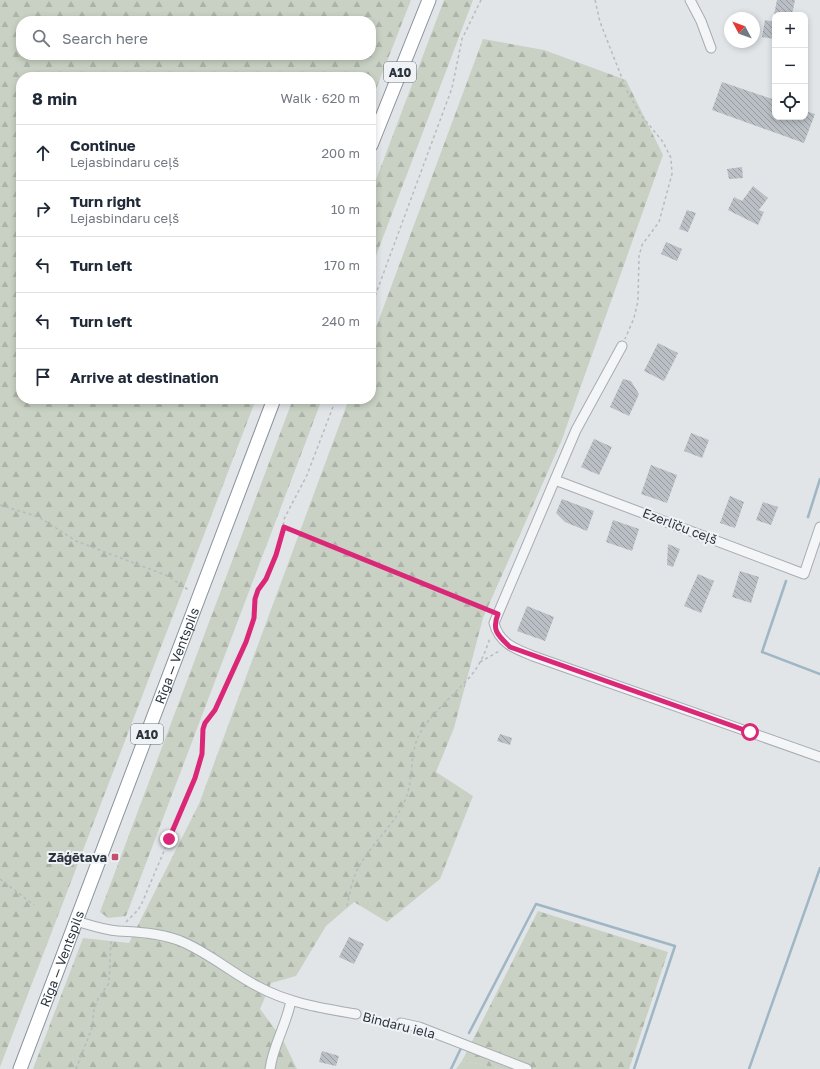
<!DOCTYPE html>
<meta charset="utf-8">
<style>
body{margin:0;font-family:"Golos Text",sans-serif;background:#f6f6f7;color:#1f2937}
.controls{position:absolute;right:12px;top:12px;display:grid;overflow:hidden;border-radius:8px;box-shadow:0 2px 6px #0003}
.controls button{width:36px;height:36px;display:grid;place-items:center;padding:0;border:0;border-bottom:1px solid #e0e1e3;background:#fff;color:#1f2937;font:20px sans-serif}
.compass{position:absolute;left:724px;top:12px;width:36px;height:36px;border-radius:50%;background:#fff;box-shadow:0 2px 6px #0003;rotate:311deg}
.stop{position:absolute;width:12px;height:12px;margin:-9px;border:3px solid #db2777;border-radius:50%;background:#fff}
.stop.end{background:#db2777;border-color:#fff;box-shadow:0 1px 4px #0008}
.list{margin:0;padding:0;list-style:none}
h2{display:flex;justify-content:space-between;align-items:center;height:52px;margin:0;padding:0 16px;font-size:17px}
h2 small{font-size:13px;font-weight:400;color:#747a83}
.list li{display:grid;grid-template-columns:26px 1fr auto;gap:12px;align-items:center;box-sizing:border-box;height:56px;padding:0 16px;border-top:1px solid #e0e1e3}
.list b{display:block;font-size:15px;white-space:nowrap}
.list p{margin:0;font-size:13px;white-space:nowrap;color:#747a83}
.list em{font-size:13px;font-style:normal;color:#747a83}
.icon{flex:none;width:22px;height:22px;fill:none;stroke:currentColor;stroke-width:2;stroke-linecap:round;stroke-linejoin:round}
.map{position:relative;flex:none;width:820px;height:1069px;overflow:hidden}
.search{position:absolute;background:#fff;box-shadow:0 2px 6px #0003;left:16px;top:16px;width:360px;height:44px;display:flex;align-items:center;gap:10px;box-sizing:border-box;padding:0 14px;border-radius:16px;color:#747a83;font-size:15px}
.panel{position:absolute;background:#fff;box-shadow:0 2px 6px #0003;left:16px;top:72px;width:360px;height:332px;border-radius:16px}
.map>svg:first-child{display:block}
</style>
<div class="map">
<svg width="820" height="1069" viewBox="0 0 820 1069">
<defs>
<pattern id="forest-firs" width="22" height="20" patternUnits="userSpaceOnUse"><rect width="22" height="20" fill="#c8d1c3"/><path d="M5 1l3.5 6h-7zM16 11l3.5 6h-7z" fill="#acb4a9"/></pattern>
<pattern id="building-back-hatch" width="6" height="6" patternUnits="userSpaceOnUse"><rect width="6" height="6" fill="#b9bfc5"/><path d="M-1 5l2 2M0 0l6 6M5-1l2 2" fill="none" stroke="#979ca1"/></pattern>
</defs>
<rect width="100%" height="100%" fill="#e1e5e8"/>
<path fill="#c8d1c3" d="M462,1061L504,1069H456Z"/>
<path fill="url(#forest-firs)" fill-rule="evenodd" d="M0,0H411L371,102V77H21V399H256L0,1067ZM21,21H371V55H21Z
M444,0H473L371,269V193Z
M483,39L544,50L626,80L663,155L561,442L483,618L454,728L436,772L473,796L440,879L387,922L354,902L326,926L296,976L271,983L260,1009L283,1040L297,1069H33L83,938L129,943L199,804L349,399H371V341Z
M293,399H322L126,916L108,918L100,912Z
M538,911L668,952L629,1069H504L462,1061Z"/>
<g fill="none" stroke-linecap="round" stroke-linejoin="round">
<path stroke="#9fb6c5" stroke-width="2.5" d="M808,517L820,479
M786,581L762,652L820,674
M469,1033L536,904L675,946L634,1069
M451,1069L462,1046
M749,1069L820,868"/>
</g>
<path fill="url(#building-back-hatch)" d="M777,0H795L792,15H774Z
M765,20L775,22V39L762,37Z
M722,82L775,100V117H805V111L815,114L804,143L712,110Z
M742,167L743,178L729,179L727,169Z
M753,186L768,198L759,210L764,212L758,225L728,210L734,197L742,201Z
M687,210L696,213L688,232L679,229Z
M666,242L682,249L677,261L661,254Z
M658,343L678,353L664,381L644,371Z
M623,379L631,381L639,394L629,416L610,407Z
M691,433L709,440L702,458L684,451Z
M594,439L612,447L599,475L581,467Z
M651,465L677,475L667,503L641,494Z
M730,496L744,502L735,528L720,523Z
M562,499L594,511L587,531L565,522L556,513Z
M763,502L778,507L771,525L756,520Z
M613,520L639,529L632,551L606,542Z
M668,544L680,549L673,567L667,565Z
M740,571L759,577L751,603L732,597Z
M698,574L714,581L701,613L684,606Z
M527,606L554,617L545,641L517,631Z
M500,734L512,738L510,745L497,741Z
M349,937L364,944L354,964L339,957Z
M322,1051L339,1056L336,1066L319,1062Z"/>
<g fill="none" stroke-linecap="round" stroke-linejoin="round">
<g stroke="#a7acb2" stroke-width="11">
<path id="minor" d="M690,0L701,21L711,48
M622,346L576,430L494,623C499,643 515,649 533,656L820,757
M555,480L804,574L820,527
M76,921C90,925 104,930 118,931C138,932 158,933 178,940C207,951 230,972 257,986C288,1003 321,1008 356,1014
M401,1023L419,1027L527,1069
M270,1069C273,1045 287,1024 291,1000"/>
</g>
<g stroke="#8a949e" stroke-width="15">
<g id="highway">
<path d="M371,145L429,0"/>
<path id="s1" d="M20,1069L274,399"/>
</g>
</g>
<path stroke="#b7bbc0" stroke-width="1.5" stroke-dasharray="3 3" stroke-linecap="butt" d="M595,0L600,22L627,91L641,115L663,142L671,158L672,174L659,222L642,245L639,256L638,301L634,318L625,339
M371,307L452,88L462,39L481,0
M0,505L39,517L76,541L168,576L190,591
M283,527L489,611
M480,662L501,650
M0,879L34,905
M347,906C350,892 353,875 361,863C375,840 399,820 407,795C414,774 409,749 422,730C436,708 457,693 473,673C481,663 486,650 490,638
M126,922L138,910L142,903L195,778L202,754L203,729L205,723L215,710L246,642L254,618L255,599L276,555L283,527L284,519L307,475L336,399
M364,1017L379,1022L393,1023
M76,1069L92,1028L94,1009L98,999L109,983L111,940"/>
<use href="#minor" stroke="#f3f5f7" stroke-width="9"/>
<use href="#highway" stroke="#fff" stroke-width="13"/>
</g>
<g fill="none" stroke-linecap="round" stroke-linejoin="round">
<path stroke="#db2777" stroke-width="5" d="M169,839L195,778L202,754L203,729L205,723L215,710L246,642L254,618L255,599L258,590L266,579L276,555L284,527L498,614C491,631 499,636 510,647L750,732"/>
</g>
<rect fill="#c25171" stroke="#f0f3f6" stroke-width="1.5" x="111" y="853" width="8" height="8" rx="2"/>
<g text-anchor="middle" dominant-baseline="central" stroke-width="4" stroke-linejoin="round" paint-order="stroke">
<g fill="#f0f3f6" stroke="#666d75" stroke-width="1">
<rect x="384" y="62" width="32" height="20" rx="3"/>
<rect x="131" y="724" width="32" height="20" rx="3"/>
</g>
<g font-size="12" font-weight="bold" fill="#2b343e">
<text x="400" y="72">A10</text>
<text x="147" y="734">A10</text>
</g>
<g font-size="13" fill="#2b343e" stroke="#f0f3f6">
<text transform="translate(680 526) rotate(21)">Ezerlīču ceļš</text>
<text stroke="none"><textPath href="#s1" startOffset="442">Rīga — Ventspils</textPath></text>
<text stroke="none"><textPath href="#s1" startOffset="118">Rīga — Ventspils</textPath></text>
<text transform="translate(399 1025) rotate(14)">Bindaru iela</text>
</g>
<g font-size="13" font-weight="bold" fill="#2b343e" stroke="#f0f3f6" text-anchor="end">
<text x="107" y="857">Zāģētava</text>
</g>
</g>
</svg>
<div class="controls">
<button>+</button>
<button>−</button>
<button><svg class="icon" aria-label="locate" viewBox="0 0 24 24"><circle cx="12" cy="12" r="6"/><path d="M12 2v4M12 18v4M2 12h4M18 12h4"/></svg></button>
</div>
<svg class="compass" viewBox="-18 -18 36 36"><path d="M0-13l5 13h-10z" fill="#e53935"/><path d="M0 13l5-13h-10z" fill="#747a83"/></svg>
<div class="stop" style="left:750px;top:732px"></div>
<div class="stop end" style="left:169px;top:839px"></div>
<div class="search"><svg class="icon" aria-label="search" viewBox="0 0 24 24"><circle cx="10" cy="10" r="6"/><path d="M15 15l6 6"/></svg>Search here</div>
<section class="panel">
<h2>8 min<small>Walk · 620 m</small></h2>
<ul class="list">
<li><svg class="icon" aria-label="ahead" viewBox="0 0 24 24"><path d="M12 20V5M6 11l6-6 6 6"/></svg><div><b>Continue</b><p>Lejasbindaru ceļš</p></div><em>200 m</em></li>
<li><svg class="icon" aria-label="right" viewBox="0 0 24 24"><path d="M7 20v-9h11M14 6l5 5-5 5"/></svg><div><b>Turn right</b><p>Lejasbindaru ceļš</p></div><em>10 m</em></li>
<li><svg class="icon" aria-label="left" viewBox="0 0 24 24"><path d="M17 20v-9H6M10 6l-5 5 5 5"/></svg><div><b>Turn left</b></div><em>170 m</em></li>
<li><svg class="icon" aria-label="left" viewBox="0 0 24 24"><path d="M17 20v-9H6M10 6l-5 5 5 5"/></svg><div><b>Turn left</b></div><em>240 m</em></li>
<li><svg class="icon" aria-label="arrive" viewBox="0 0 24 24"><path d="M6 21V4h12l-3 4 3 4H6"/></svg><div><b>Arrive at destination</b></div></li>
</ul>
</section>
</div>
